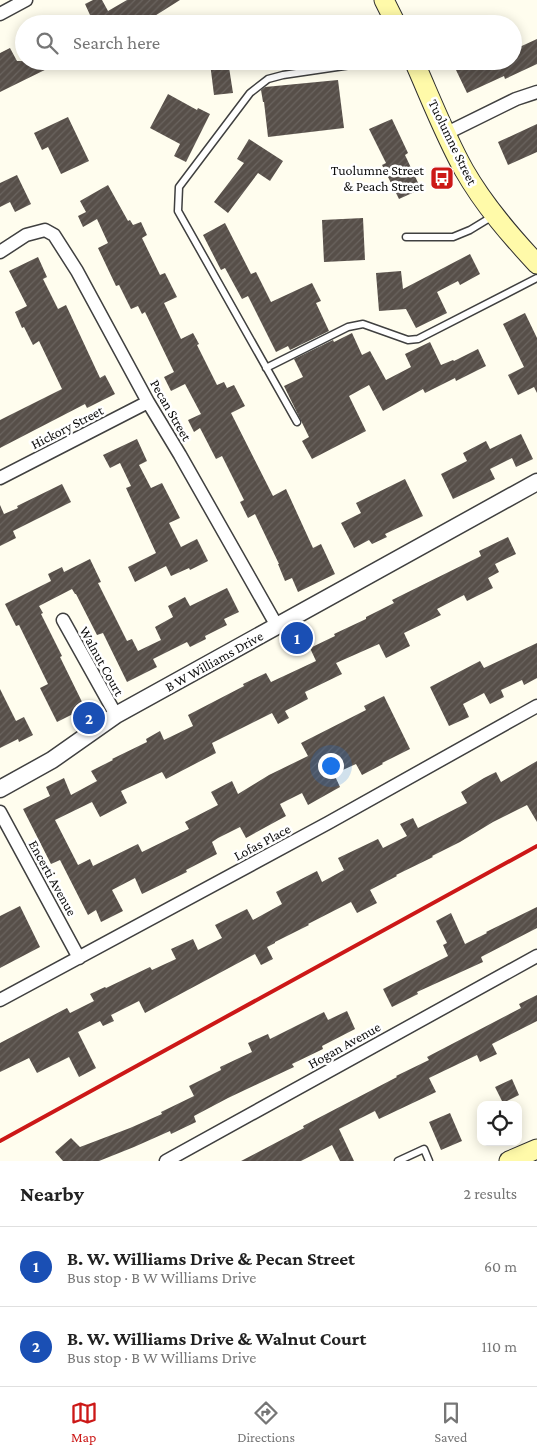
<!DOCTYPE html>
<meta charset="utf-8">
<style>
body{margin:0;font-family:"Crimson Pro",serif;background:#f6f6f6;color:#222}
.controls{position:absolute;right:15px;bottom:15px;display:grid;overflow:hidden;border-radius:10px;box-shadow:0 2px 12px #0003}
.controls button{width:45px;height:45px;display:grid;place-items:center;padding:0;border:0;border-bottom:1px solid #e0e0e0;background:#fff;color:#222;font:25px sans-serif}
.you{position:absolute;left:330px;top:765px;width:18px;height:18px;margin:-12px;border:4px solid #fff;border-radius:50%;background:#1a73e8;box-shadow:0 0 0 8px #1a73e833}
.badge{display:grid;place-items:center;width:32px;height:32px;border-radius:50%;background:#cc1817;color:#fff;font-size:16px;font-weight:700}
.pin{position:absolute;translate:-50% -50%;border:2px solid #fff;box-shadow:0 1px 5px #0006}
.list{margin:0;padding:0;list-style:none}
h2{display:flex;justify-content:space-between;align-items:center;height:65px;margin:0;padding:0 20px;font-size:21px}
h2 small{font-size:16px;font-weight:400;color:#767676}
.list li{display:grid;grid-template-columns:32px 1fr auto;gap:15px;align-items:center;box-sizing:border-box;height:80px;padding:0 20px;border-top:1px solid #e0e0e0}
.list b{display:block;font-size:19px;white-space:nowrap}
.list p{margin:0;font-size:16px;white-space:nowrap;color:#767676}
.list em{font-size:16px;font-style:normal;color:#767676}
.icon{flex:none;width:28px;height:28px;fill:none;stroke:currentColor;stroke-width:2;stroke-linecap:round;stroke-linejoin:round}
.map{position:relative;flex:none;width:537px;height:1161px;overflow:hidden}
.search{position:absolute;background:#fff;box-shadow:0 2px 12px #0003;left:15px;right:15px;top:15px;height:55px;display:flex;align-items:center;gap:12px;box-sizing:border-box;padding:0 18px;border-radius:28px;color:#767676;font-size:19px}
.sheet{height:225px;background:#fff}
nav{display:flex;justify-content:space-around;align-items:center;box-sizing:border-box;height:70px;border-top:1px solid #e0e0e0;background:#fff;font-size:14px;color:#767676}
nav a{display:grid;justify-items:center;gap:2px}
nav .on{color:#cc1817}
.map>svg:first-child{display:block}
</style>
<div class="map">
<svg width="537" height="1161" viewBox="0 0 537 1161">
<defs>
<pattern id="building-hatch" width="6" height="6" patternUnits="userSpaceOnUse" patternTransform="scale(1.25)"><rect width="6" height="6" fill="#574f49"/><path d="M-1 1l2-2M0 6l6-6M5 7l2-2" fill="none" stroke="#6a645f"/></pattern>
</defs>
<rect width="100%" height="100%" fill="#fffdee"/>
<path fill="url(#building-hatch)" d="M93,0H102L108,11L127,0H180L142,24H73L90,15L85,4Z
M537,39V64L505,79L504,76L467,93L456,70L475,61H513V50Z
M10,48L17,61H63L0,92V53Z
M220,61H228L233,93L214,95L210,63Z
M338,80L344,128L268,137L264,102H263L261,90L265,87Z
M168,94L197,110L198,108L210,114L186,162L174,156L180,144L150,128Z
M68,117L89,161L61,174L48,147L42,150L34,133Z
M392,119L408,153L405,155L421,189L399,199L382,165L386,163L369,129Z
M537,124V152L508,165L498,142Z
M249,139L283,161L270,181L258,173L228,213L214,202L244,163L237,159Z
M17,175L31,204L15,212L10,202L0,207V183Z
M108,185L128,221L130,220L133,225L141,222L147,235L142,238L160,275L165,273L177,297L164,303L181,339L193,333L199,344L197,345L217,385L224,382L227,388L234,385L245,406L231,413L273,496L286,489L313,548L321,544L335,574L298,592L292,578L285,581L278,564H279L255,514L248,518L240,502L244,500L222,456L216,459L200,428L194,432L188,420L201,414L185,384L171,391L164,377L174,372L145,312L142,314L138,306L131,309L119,285L116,286L98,248L108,243L97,219L83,227L78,216L86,212L80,201Z
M363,218L365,260L324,262L322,220Z
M225,223L251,274L256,272L271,302L312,283L321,301L316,303L329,331L290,350L288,346L276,352L248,296L242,299L225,268L221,270L203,235Z
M470,254L480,274L460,285L458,281L437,292L447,313L416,328L406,309L379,311L376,273L401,271L403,289Z
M38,257L47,277L43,279L58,309L66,305L100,378L105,375L115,394L87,408L85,404L0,448V420L62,389L39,341L33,345L24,327L22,328L15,312L27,306L9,271Z
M525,313L537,338V393L534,387L518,395L508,375L524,367L503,324Z
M352,333L362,355L370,351L386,380L411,367L405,354L430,342L441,365L453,360L454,361L478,349L486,366L456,381L455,378L425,393L423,389L383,411L369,385L349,396L366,431L312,459L302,441L309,437L284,386L303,377L294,359L333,340L334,342Z
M521,434L533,459L516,467L512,458L490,469L495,479L453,499L441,474L467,461L463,453L486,441L490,449Z
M137,439L147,461L139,465L151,488L162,483L180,518L169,523L181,547L197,539L208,561L190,570L189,568L171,576L166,566L135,582L128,567L156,553L126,488L131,486L120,463L110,468L103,455Z
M405,479L423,516L385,534L387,537L372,544L369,540L354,548L341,523L361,513L356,503Z
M62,484L71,502L13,531L16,538L0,546V505L4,514L18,508L17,506Z
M508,537L516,554L495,564L499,572L488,578L493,588L467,601L464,595L437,609L441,615L404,633L410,646L386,658L379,644L336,663L342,674L305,692L308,699L285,711L289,718L278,724L272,713L212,743L216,753L166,779L162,772L121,791L127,803L100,817L92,802L55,820L78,865L90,859L93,866L138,844L142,852L189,829L185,822L218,805L211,792L232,781L238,794L269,775L308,756L301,743L366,710L364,706L384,696L410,749L382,763L383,764L362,775L356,764L334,774L340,787L308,805L302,793L280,804L286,816L246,838L240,827L218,838L212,842L217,854L186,870L187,872L142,894L135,878L112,890L123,911L101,922L96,910L88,915L60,860L51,864L23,809L50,796L46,787L64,778L71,795L97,781L91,771L113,760L112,759L147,742L146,739L160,731L164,740L193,726L188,715L244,686L243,684L266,673L271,682L316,661L310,648L335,636L334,634L366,619V617L394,603L392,600L481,556L479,551Z
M90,559L101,582L98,583L127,641L132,639L138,651L161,640L155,627L173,617L168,606L185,597L190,606L227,588L239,612L224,619L227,625L205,636L206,639L190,647L187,642L153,659L157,667L127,682L103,633L97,635L76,594H75L72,589L39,606L43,613L41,614L62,656L60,657L85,708L57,722L40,688L48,684L19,625L16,626L5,604L51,581L48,574L62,567L64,572Z
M537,643V678L524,685L522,680L501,690L504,697L490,704L484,693L463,704L469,717L449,726L430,687L480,661L484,668Z
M0,689L16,721L24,717L33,735L19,742L18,739L0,748Z
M537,761V822L527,805L493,822L460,842L432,856L433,857L396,875L397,876L370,890L377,903L357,913L351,902L308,924L309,925L275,942V943L267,947L273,959L261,965L255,954L145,1013L139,1001L111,1015L114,1021L103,1026L100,1021L78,1032L96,1068L79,1077L69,1057L37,1073L29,1058L0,1072V1043L67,1008L70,1013L94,1001L90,994L105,987L106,988L150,967L152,970L176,959L171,949L193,939L198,950L222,938L215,925L247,909L253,920L282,904L276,892L317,871L322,882L344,870L338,858L378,839L383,848L407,836L400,824L413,818L418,828L467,803L461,792L484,778L496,772L501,782Z
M20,906L40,947L0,968V916Z
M537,907V928L481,957L483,962L417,992L418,994L392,1007L383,989L448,956L443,945L447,943L436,921L451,913L465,944L487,933L486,932Z
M537,995V1021L492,1044L497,1054L480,1062L477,1055L429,1078L436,1092L379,1119L375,1111L339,1129L354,1161H340L332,1145L301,1161H241L304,1128L303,1126L397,1077L396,1076L429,1060L427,1057L521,1008L519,1004Z
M347,1011L355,1029L322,1046L323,1049L292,1064L294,1067L228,1098L194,1116L196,1122L171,1134L170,1131L134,1147L99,1161H63L55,1152L71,1138L80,1147L130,1128L162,1114L161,1112L194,1096L189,1086L221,1070L220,1067L252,1052L248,1043L268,1034L270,1039L324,1012L328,1020Z
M512,1079L519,1095L503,1103L495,1087Z
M450,1113L462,1141L441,1150L429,1122Z"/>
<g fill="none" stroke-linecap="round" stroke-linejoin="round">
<g stroke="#404040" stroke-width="9">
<path id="service" d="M406,237H453L470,230L493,216
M266,368L348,327L363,324L408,340L418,339L537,278
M297,422L178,211L179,187L250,93L268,79L283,75L378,61
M398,1161L424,1149L429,1161"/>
</g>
<g stroke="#404040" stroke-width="15">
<path id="minor" d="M0,14L26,0
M447,133L516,99L537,92
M0,252L26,235L45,230L54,235L77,271L148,402L180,455L277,626
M0,478L148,402
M63,620L116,715
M0,812L79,958
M0,1000L328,823L537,706
M166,1161L537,956"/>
</g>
<g stroke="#404040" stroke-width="19">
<path id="tertiary" d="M0,789L52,760L116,715L537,482"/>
</g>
<g stroke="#2f2f2f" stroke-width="21">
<path id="secondary" d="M384,0L396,24
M414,61C430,97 445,136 464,170C484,205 510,235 537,264
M509,1161L537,1149"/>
</g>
<use href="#service" stroke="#fff" stroke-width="6"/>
<use href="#minor" stroke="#fff" stroke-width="12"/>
<use href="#tertiary" stroke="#fff" stroke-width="16"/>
<use href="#secondary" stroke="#fffaa9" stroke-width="19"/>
<path stroke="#cc1817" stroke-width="4" d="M0,1141L537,846"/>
</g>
<defs>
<g id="bus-square" transform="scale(1.25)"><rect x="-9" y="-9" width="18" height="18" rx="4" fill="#cc1817" stroke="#fff"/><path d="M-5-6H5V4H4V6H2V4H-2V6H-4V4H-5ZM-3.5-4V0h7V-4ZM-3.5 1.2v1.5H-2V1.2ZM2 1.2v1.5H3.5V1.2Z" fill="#fff"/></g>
</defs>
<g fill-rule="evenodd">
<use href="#bus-square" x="442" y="178"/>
</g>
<g text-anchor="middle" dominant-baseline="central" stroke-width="5" stroke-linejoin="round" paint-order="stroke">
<g font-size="14" fill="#0d0d0d" stroke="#fff">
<text transform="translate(453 142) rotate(64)">Tuolumne Street</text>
<text transform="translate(171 410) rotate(60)">Pecan Street</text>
<text transform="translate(67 427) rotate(-27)">Hickory Street</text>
<text transform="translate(102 661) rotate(61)">Walnut Court</text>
<text transform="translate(214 661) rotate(-29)">B W Williams Drive</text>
<text transform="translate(262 842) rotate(-28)">Lofas Place</text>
<text transform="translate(53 878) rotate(61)">Encerti Avenue</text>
<text transform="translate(344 1045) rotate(-29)">Hogan Avenue</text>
</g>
<g font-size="14" fill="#0d0d0d" stroke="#fff" text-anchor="end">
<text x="424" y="170">Tuolumne Street<tspan x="424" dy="16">&amp; Peach Street</tspan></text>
</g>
</g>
</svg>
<div class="controls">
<button><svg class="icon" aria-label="locate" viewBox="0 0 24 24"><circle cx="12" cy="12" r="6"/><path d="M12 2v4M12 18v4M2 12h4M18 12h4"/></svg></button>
</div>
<div class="you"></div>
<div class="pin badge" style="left:297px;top:638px;background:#1a4fb4">1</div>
<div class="pin badge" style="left:89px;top:718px;background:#1a4fb4">2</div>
<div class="search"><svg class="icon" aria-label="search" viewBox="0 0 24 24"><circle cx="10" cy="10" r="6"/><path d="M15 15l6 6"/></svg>Search here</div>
</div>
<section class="sheet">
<h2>Nearby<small>2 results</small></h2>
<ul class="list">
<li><span class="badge" style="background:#1a4fb4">1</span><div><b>B. W. Williams Drive &amp; Pecan Street</b><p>Bus stop · B W Williams Drive</p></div><em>60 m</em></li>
<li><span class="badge" style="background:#1a4fb4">2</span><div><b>B. W. Williams Drive &amp; Walnut Court</b><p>Bus stop · B W Williams Drive</p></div><em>110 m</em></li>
</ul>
</section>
<nav>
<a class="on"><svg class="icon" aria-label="map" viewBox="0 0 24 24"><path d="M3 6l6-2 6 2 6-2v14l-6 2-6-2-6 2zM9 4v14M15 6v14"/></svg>Map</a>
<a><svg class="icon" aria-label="directions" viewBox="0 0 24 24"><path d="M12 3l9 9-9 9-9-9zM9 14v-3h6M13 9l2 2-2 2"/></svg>Directions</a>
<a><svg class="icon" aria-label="saved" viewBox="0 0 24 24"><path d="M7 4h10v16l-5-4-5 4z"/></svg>Saved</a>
</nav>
